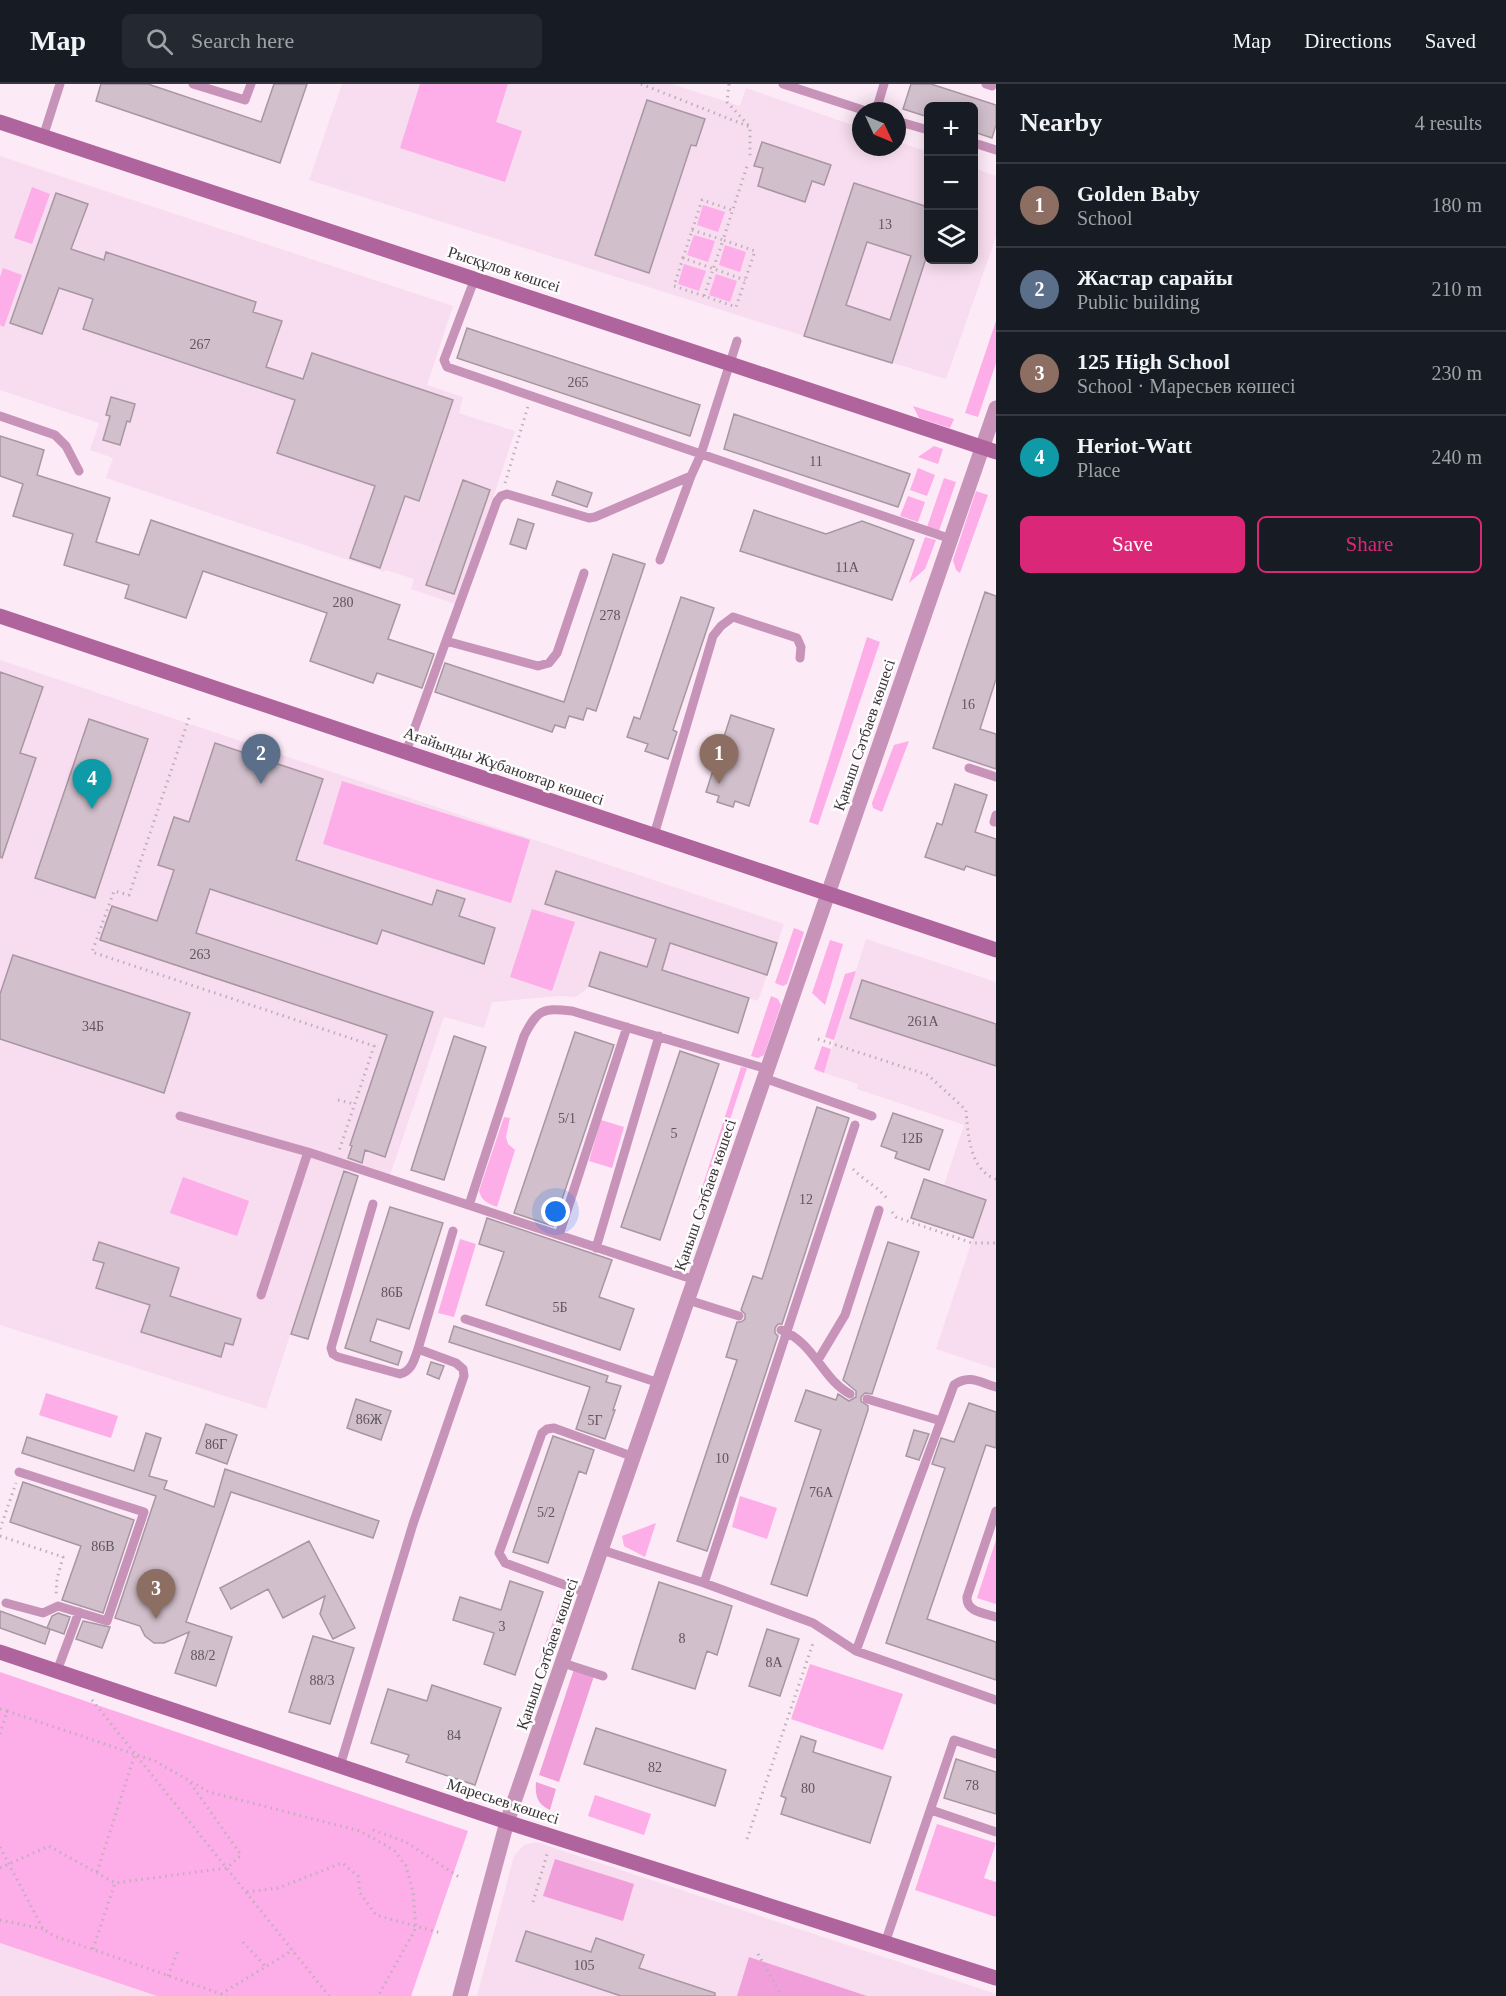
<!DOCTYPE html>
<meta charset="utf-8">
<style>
body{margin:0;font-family:Georgia,serif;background:#242831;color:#f1f3f6}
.controls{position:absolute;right:18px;top:18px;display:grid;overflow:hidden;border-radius:9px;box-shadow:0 3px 15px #0003}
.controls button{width:54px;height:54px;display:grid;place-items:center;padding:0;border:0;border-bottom:2px solid #363941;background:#171b24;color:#f1f3f6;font:30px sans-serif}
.compass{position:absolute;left:852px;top:18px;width:54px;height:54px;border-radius:50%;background:#171b24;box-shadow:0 3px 15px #0003;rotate:134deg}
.you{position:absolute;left:556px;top:1128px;width:21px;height:21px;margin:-15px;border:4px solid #fff;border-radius:50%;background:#1a73e8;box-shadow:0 0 0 9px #1a73e833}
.badge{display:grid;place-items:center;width:39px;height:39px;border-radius:50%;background:#db2777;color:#fff;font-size:20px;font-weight:700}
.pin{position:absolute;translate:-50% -50px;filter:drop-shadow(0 2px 3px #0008)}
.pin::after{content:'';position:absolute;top:32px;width:21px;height:18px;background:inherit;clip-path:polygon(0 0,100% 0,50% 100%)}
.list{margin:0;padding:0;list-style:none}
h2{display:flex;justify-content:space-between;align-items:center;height:78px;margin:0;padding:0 24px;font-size:26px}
h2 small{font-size:20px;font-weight:400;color:#9ea1a6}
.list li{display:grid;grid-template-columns:39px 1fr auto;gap:18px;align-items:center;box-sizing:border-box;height:84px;padding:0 24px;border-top:2px solid #363941}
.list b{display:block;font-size:22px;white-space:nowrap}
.list p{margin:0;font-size:20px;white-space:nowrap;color:#9ea1a6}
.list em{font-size:20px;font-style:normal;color:#9ea1a6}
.actions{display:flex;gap:12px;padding:18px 24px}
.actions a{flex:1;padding:14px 0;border:2px solid #db2777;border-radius:9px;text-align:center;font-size:21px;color:#db2777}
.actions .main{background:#db2777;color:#fff}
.icon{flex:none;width:33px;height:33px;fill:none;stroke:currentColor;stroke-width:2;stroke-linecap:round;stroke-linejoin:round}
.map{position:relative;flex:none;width:996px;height:1912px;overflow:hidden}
header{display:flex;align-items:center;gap:36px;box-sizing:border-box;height:84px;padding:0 30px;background:#171b24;border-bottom:2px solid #363941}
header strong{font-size:28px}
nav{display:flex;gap:33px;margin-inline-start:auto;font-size:21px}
.search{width:420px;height:54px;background:#242831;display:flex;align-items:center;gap:15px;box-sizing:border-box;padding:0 21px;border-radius:9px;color:#9ea1a6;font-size:22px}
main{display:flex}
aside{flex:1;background:#171b24}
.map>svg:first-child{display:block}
</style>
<header>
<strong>Map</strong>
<div class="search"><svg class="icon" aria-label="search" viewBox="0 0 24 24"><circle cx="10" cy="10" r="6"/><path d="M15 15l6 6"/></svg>Search here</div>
<nav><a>Map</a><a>Directions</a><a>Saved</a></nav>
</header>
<main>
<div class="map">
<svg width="996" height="1912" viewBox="0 0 996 1912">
<rect width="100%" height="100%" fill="#fdeaf7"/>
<path fill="#f7ddef" d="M342,0H672L740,22L746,4L861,44V63H897V57L928,68V176H974V84L996,92V153L946,295L804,252L309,96Z
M0,72L453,222L427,301L463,313L459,329L515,347L458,521L411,505L414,495L386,486L384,488L106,394L113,374L90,366L99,339L0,306Z
M0,576L784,840L758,917L749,914L738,949L590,902L576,913L559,912L492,918L484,944L444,933L388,1097L345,1082L266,1325L0,1241Z
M866,855L996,898V1285L936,1265L973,1154L911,1134L924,1095L944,1101L964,1041L857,1005L858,1000L824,989Z
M536,1758L996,1910V1912H477L514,1772L524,1761Z
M0,1859L157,1912H0Z"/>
<path fill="#fdade8" d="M420,0H508L496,38L522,47L505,98L400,64Z
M32,103L50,110L32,160L14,154Z
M703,121L725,128L718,148L697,141Z
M694,151L715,157L708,178L687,171Z
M725,161L746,168L740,188L719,181Z
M684,180L706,187L699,207L678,200Z
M3,184L22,191L4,243L0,241V193Z
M716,190L737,197L730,218L709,211Z
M996,237V279L978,333L965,329Z
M913,322L954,335L950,344L919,334Z
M934,362L943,365L938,380L918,373Z
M918,384L935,391L927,412L910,406Z
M944,394L956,398L939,447L927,443Z
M976,407L988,411L960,489L956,486L953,476Z
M908,412L925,418L918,438L900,432Z
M925,453L936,456L925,485L909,499Z
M867,553L880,558L818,741L809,738Z
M909,657L882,728L873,724L872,719L894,661Z
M342,697L530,756L511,819L323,760Z
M532,825L575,838L552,907L510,893Z
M794,844L804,848L787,900L783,902L775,899Z
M830,856L843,860L825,921L812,909Z
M856,887L834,956L825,953L845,890Z
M771,912L778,915L781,921L764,971L758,974L751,972Z
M822,962L831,965L824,989L814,985Z
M741,983L747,984L703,1117L698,1116Z
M504,1033L510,1034L506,1053L508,1060L515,1066L497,1123C487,1119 482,1117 479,1107Z
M601,1036L624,1043L612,1084L589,1077Z
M183,1093L249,1117L237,1152L170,1129Z
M460,1155L476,1160L454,1233L438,1229Z
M46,1309L118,1332L111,1354L39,1331Z
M740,1412L777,1424L767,1455L732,1443Z
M656,1439L645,1473L624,1462L622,1452Z
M996,1456V1520L977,1514Z
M559,1520L565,1522L568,1530L551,1577L545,1580L539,1578Z
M810,1580L903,1610L883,1666L791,1635Z
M0,1588L468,1747L411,1912H157L0,1859Z
M595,1711L651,1730L644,1751L588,1732Z
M937,1740L996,1759L984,1794L996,1798V1833L915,1806Z"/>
<path fill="#f09fda" d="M574,1585L594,1592L559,1698L539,1691Z
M536,1698L556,1705L550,1726C537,1720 535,1712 536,1698Z
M555,1775L634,1800L623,1837L543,1812Z
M749,1873L867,1912H737Z"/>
<path fill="#d1bfcb" stroke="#a896a2" stroke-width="1.5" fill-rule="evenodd" d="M101,0H148L261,38L274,0H307L280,79L96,17Z
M911,0H931L996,21V41L992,54L974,48V22H928V33L903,25Z
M647,16L705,35L696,62L691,61L649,189L595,171Z
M762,58L831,81L824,101L812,97L805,118L758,102L763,84L754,82Z
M854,99L928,123V168L892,279L804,252ZM867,158L911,172L890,236L846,221Z
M56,109L88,120L71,165L104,176L106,168L256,218L253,228L282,237L266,283L303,295L312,269L453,316L419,417L405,412L380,484L350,474L375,402L277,369L295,316L83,245L93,215L59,204L42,250L10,239Z
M467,244L700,321L690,352L457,274Z
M111,313L135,320L130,338L127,337L120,361L103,356L110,332L106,331Z
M734,330L910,390L898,423L724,365Z
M0,352L44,366L37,391L110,414L96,458L139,471L151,436L400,521L388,555L434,570L422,604L377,589L373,599L310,577L327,529L203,487L186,534L125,514L129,501L64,481L73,450L13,432L23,400L0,392Z
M463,396L490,406L454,510L426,501Z
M557,397L592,409L587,423L552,411Z
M754,426L826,450L862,437L914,456L892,516L740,467Z
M518,435L534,440L526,465L510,460Z
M613,470L645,480L596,627L587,624L583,636L569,632L565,644L555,641L552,648L435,608L445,579L564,618Z
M985,508L996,512V595L980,645L996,650V685L933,664Z
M681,513L714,524L673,646L677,648L668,675L645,667L648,660L627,653L634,633L640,635Z
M0,588L43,603L20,669L36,674L2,774L0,773Z
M731,631L774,645L749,722L735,717L733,723L717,718L719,712L706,708Z
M89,635L148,655L95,814L35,794Z
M215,659L323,695L296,776L432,821L437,806L465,815L459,832L495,844L484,880L382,846L377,860L210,805L196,849L433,928L385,1073L365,1066L362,1079L348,1074L352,1062L350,1061L387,951L100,856L112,822L157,837L174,786L158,781L174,733L189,738Z
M955,700L987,711L975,748L996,755V792L966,782L964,786L925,773L937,739L942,741Z
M556,787L777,859L767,891L670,859L662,886L749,914L738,949L589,902L600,868L647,883L656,855L545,820Z
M13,871L190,929L164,1009L0,955V910Z
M862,896L996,940V982L850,934Z
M575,948L614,961L553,1142L514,1129Z
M454,952L486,963L444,1096L411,1086Z
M680,967L719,980L660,1156L621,1143Z
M817,1023L849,1034L782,1240H778L775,1244V1249L778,1252L707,1467L677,1457L737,1276L726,1273L737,1238H741L745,1235V1230L741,1226L753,1192L762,1195Z
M893,1029L943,1046L929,1086L895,1074L897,1068L881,1062Z
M344,1087L358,1092L308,1255L291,1250Z
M924,1095L986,1116L973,1154L911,1134Z
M390,1123L443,1139L409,1245L377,1235L370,1257L402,1268L398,1281L345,1264Z
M487,1134L612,1176L599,1213L634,1225L620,1266L486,1221L504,1168L479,1160Z
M99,1158L179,1184L170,1212L241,1235L233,1261L225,1259L221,1273L141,1248L150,1221L96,1204L104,1179L93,1176Z
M888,1158L919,1168L872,1310L865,1309L861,1313V1317L868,1322V1326L807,1512L771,1500L821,1346L795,1337L806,1306L836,1316L838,1310L849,1317L856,1313V1307L843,1296Z
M454,1242L608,1292L606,1298L621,1302L613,1326H615L605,1355L576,1345L590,1303L449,1258Z
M431,1278L444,1282L439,1295L427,1290Z
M356,1315L391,1327L381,1356L347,1344Z
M969,1319L996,1328V1364L986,1361L927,1535L996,1558V1596L886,1559L945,1384L932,1380L941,1354L954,1358Z
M206,1340L237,1351L227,1380L196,1369Z
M914,1346L929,1350L919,1376L906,1372Z
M146,1349L161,1354L149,1392L167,1397L164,1405L214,1423L225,1385L379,1437L373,1454L231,1408L186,1538L232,1553L216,1602L175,1589L189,1548L164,1559H154L145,1552L140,1542L115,1534L156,1412L22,1369L27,1353L134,1387Z
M553,1352L594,1366L586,1390L579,1387L548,1479L513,1468Z
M23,1398L134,1436L103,1529L62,1516L81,1462L10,1438Z
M309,1457L355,1544L333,1555L320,1530L325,1512L283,1534L268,1505L231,1525L220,1504Z
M510,1497L543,1508L515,1591L484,1580L494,1549L453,1536L460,1513L501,1526Z
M659,1498L732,1522L717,1571L707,1567L695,1605L632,1585Z
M0,1527L50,1545L45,1560L0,1544Z
M58,1529L70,1533L64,1550L47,1544L52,1532Z
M83,1537L110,1543L102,1564L76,1555Z
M767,1545L799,1555L780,1612L749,1602Z
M313,1552L354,1564L330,1640L289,1628Z
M432,1601L501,1624L475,1701L406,1678L409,1671L371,1659L388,1605L427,1617Z
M596,1644L726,1686L715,1722L584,1680Z
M801,1652L816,1657L813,1668L891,1693L870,1759L781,1730L786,1714L781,1712Z
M956,1675L996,1688V1730L944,1714Z
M526,1847L591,1868L596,1854L644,1871L639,1884L715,1909V1912H621L516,1877Z"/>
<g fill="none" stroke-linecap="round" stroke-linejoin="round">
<path stroke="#bfafb9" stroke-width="3" stroke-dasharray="1.5 4.5" stroke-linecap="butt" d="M641,0L750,43V73
M729,0L727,18L750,43
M692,146L723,156L704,212L736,223L755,167L723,156L748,79
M683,174L702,116L732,126
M704,212L674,202L683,174L745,196
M505,399L528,322
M189,634L129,811L114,807L92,868L374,962L339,1067
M818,955L928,991L966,1026C968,1049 969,1086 996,1095
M338,1016L354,1020
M853,1085C863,1096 880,1104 888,1116
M892,1128L896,1133L972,1159H996
M0,1445L16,1399
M0,1452L63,1473L57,1495L56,1511
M92,1616L329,1912
M0,1625L7,1627
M0,1650L7,1627L155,1677L209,1708L360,1747L394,1766L406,1782L413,1808L416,1844L378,1912
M373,1746L406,1758L459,1793
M747,1755L814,1556
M0,1763L43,1845L54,1852L227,1912
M0,1784L49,1762L115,1799L227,1784L241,1771L189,1697
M97,1788L135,1670
M247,1808L278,1804L342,1779L358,1792L360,1809L376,1831L441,1849
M533,1818L548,1767
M0,1836L43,1845
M243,1858L266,1883
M93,1865L115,1799
M758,1870L782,1912
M168,1892L179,1864
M221,1910L293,1866"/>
<path stroke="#c893b9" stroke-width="9" d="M193,0L245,16L251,0
M783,0L866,27
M986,0L992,2L993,0
M876,27L884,0
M897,37L928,46
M43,53L60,0
M974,59L996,66
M475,194L444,276L447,283L701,370L737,257
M0,332L55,351L66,362L79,387
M660,476L691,392L701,370L951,455
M446,557L497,417L501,412L507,410L589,434L595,433L691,392
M406,668L446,557L538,582L549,579L557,569L584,489
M969,684L996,693
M996,731L994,738H996
M654,751L713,552L721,542L733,533L797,554L801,563L800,574
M764,994L872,1032
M180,1032L308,1068L695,1196
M373,1120L331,1264L333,1270L338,1273L400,1290C412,1287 414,1276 418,1265L453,1147
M469,1121L524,952C538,925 542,924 572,927L767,985
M559,1151L627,943
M596,1164L659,952
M261,1211L308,1068
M688,1216L739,1232
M465,1235L659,1299
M781,1246C814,1258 822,1295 850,1310
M818,1276L845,1231L879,1126
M867,1315L941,1337
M996,1427L967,1513C966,1528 984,1529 996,1533
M602,1466L704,1499L813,1539L856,1567L996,1616
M704,1499L855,1041
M587,1509L505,1479L499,1469L542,1349L547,1345L554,1344L634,1373
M6,1519L43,1529L58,1522L107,1537L144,1428L19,1388
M856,1567L954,1301C969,1290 979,1298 996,1303
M563,1579L603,1592
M57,1587L79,1528
M340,1682L413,1440L464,1292L463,1285L456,1279L418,1265
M931,1726L996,1748
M885,1859L954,1656L996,1670"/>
<path stroke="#c893b9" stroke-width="15" d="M460,1912L507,1738L996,324"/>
<path stroke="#b0649d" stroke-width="15" d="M0,38L996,368
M0,532L996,866
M0,1568L507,1738L996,1894"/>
</g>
<g text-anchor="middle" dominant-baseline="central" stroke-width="5" stroke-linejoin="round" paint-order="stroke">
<g font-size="14" fill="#60555c">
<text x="885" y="140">13</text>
<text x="200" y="260">267</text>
<text x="578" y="298">265</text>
<text x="816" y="377">11</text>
<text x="847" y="483">11А</text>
<text x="343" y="518">280</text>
<text x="610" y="531">278</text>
<text x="968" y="620">16</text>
<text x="200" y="870">263</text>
<text x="923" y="937">261А</text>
<text x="93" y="942">34Б</text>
<text x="567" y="1034">5/1</text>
<text x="674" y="1049">5</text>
<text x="912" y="1054">12Б</text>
<text x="806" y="1115">12</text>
<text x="392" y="1208">86Б</text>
<text x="560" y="1223">5Б</text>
<text x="369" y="1335">86Ж</text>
<text x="595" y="1336">5Г</text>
<text x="216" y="1360">86Г</text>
<text x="722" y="1374">10</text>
<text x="821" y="1408">76А</text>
<text x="546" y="1428">5/2</text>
<text x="103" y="1462">86В</text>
<text x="502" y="1542">3</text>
<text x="682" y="1554">8</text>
<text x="203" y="1571">88/2</text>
<text x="774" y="1578">8А</text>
<text x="322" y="1596">88/3</text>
<text x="454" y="1651">84</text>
<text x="655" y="1683">82</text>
<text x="972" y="1701">78</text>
<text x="808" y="1704">80</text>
<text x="584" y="1881">105</text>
</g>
<g font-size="16" fill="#3a3237" stroke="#fdfdfd">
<text transform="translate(504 185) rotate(18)">Рысқұлов көшсеі</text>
<text transform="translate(864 651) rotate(-71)">Қаныш Сәтбаев көшесі</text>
<text transform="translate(504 682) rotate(19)">Ағайынды Жұбановтар көшесі</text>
<text transform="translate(705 1111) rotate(-71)">Қаныш Сәтбаев көшесі</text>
<text transform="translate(547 1570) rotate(-71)">Қаныш Сәтбаев көшесі</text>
<text transform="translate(503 1717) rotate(18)">Маресьев көшесі</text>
</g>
</g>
</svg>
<div class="controls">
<button>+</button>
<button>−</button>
<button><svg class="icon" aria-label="layers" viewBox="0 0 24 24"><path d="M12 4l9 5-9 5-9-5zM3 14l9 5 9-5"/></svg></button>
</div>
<svg class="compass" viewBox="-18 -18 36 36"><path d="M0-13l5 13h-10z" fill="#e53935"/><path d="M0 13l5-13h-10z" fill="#9ea1a6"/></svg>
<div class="you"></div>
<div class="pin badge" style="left:719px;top:700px;background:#8d6e63">1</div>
<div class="pin badge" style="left:261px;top:700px;background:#5c6f8a">2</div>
<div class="pin badge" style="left:156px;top:1535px;background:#8d6e63">3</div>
<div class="pin badge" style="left:92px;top:725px;background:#0f9aa8">4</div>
</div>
<aside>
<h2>Nearby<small>4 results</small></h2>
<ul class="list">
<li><span class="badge" style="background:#8d6e63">1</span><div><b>Golden Baby</b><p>School</p></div><em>180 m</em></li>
<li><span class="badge" style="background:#5c6f8a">2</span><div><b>Жастар сарайы</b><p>Public building</p></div><em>210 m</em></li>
<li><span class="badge" style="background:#8d6e63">3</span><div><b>125 High School</b><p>School · Маресьев көшесі</p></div><em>230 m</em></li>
<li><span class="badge" style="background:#0f9aa8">4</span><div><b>Heriot-Watt</b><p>Place</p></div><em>240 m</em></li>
</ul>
<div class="actions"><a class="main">Save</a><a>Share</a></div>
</aside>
</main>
